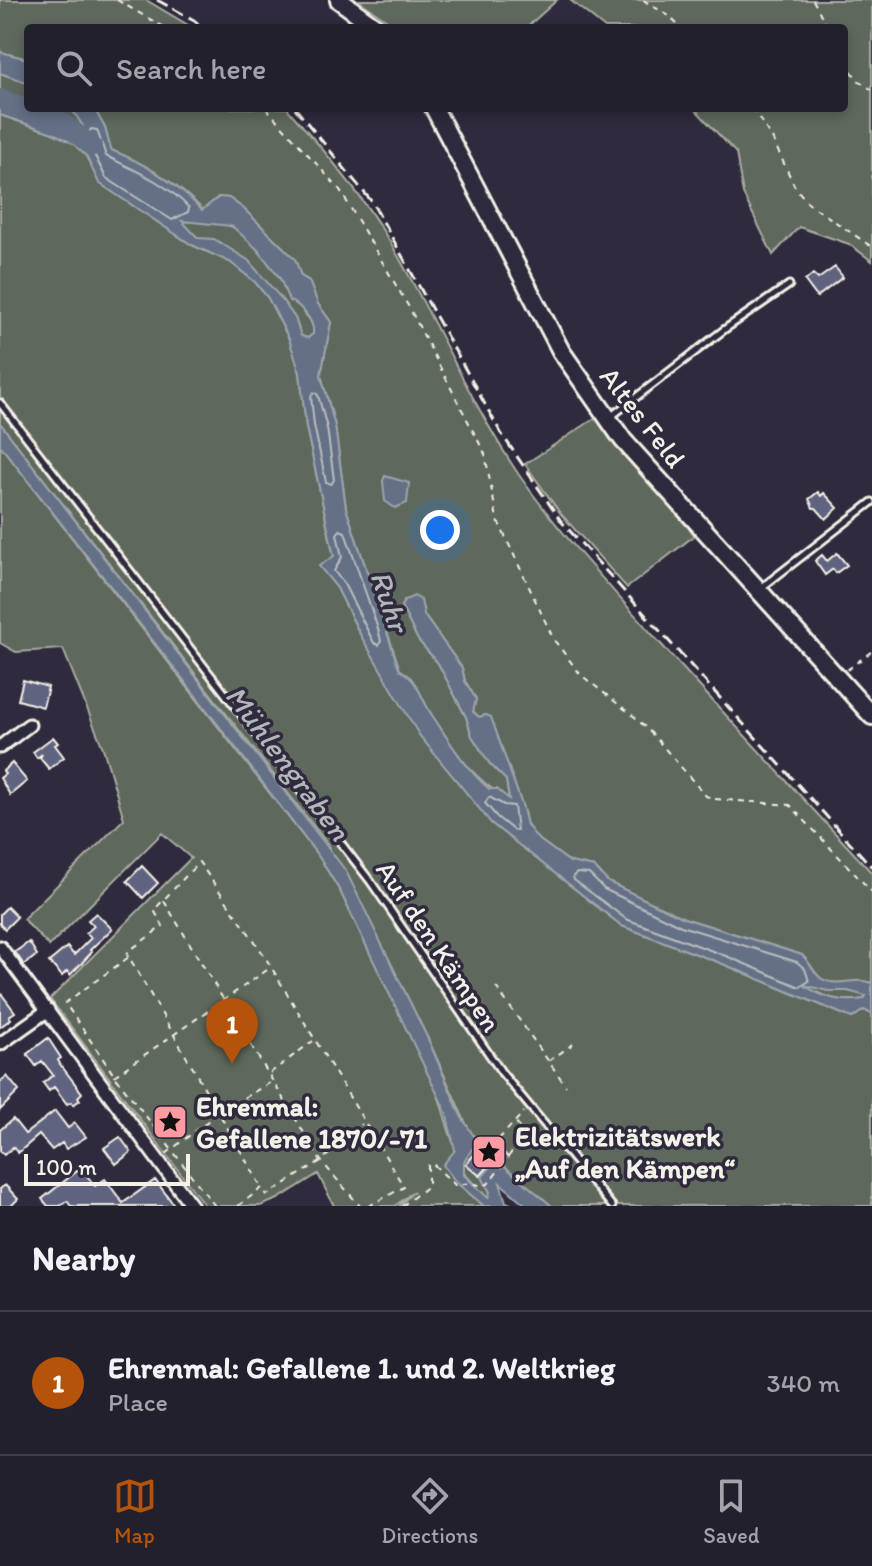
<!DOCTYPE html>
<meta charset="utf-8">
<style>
body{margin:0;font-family:Itim,sans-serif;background:#2b2836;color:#f1f3f6}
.scale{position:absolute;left:24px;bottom:20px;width:166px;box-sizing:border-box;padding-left:8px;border:4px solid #f4f1e8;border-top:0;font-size:22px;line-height:28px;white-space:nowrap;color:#f4f1e8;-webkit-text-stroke:6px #2f2a3d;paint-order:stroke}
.you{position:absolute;left:440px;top:530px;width:28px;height:28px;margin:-20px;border:6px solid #fff;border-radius:50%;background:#1a73e8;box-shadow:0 0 0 12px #1a73e833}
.badge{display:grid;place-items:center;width:52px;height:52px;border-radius:50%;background:#b45309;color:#fff;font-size:26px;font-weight:700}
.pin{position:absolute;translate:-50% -66px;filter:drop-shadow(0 2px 4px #0008)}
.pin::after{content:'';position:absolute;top:42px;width:28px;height:24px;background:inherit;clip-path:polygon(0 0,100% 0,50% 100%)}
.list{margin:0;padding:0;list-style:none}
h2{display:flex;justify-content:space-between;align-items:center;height:104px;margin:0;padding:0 32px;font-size:34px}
h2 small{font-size:26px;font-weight:400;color:#a3a3aa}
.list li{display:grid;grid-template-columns:52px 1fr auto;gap:24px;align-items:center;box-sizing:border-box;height:144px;padding:0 32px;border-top:2px solid #403e4a}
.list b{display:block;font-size:30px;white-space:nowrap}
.list p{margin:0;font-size:26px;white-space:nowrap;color:#a3a3aa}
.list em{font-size:26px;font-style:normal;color:#a3a3aa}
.icon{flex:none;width:44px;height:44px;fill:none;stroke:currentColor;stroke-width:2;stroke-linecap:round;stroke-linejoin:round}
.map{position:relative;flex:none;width:872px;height:1206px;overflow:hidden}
.search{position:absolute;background:#23202e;box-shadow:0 4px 12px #0003;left:24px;right:24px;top:24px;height:88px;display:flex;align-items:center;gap:20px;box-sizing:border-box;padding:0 28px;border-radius:8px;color:#a3a3aa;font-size:30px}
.sheet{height:248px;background:#23202e}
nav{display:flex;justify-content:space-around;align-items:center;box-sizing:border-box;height:112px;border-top:2px solid #403e4a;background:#23202e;font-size:22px;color:#a3a3aa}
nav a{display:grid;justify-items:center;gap:4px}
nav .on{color:#b45309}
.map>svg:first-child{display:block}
</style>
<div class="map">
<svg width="872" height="1206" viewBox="0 0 872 1206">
<rect width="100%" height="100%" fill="#2f2a3d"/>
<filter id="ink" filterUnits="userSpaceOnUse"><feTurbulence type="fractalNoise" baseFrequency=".0125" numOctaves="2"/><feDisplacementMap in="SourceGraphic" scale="16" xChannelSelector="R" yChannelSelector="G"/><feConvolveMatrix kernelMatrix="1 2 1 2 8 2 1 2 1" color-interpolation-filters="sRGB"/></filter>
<g filter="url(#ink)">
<path fill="#5e675b" stroke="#a9aca2" stroke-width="2" d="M0,0H146L193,28H28V59L0,52Z
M358,0H557L526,28H393L387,20Z
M570,0H872V261L849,244L799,227L773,255L743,194L736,153L694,108H844V28H605Z
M0,73L28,83V108H71L83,126L80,131L50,123L0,93Z
M94,108H287L291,113C327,153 362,195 390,242C435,318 470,402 519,475C558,531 606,582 651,633C724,714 798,793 872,873V983C856,977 838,988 822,979C814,974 810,962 802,955L684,918L608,882L594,867L570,862L537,838L527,825L523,808L491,718L486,715L479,717L473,711L476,699L465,681L462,668L424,615L423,608L405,600L401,606L418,640L438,663L466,717L472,736L490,764L506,780L509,800C474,781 449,745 429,711C420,695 417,679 400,670L346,508L335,426L321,375L331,322L318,304L309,281L301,276L295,259L244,209L229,198L218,197L203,210C178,184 144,163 111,150L105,128Z
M0,115L53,133L73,143L86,156L100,183L192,245L230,262L255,282L268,298L289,339L300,373L306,427L334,557L320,566L337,588L361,636L491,823L622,926L723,964L852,1018L864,1010L872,1014V1206H617L514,1083L357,858L0,398Z
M181,221C196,222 216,221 230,226C254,234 292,299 310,320L314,328L313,334L308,338L301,336L295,318L280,297L198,238Z
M0,407L368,882L510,1089L607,1206H552L497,1160L482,1177L490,1192L488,1199L451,1159L444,1165L456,1182L484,1206H399L414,1191L395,1206H334L318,1174L278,1199L260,1206H205L50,999L191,858L162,833L49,946L23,919L124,819L103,748L63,649L16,652L0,643V445L319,857L340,891L436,1090C446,1114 448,1140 464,1162L472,1137L429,1041L378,938L326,842L0,423Z
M597,417L639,471L695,535L627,588L561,514L525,464Z
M800,983L828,991H848L866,995L864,999C839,1004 822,996 800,983Z"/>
<path fill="#637085" stroke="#9da4ad" stroke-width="2" fill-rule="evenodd" d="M0,52L28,59V83L0,73Z
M0,93L50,123L79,131L83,126L71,108H94L105,128L111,150C145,163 177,184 202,210L219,197L229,198L244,209L295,259L301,276L309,281L318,304L331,322L321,375L335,426L346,508L396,660L400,670C418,679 421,699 432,715C449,741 466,769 489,789H497L509,799L506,780L490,764L472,736L466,717L438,663L418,640L401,606L405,600L414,596L421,600L424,615L462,668L465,681L476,699L473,712L479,717L486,715L491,717L523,808L527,825L537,838L570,862L594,867L608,882L684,918L802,955C810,962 814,974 822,979C838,988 856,976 872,983V1014L864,1010L852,1018L723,964L622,926L491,823L419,735L361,636L337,588L319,566L334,556L306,427L300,373L289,339L268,298L255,282L230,262L192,245L99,183L86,156L73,143L53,133L0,115ZM182,221L232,226L258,250L280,278L289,301C301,304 315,322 313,334L308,338L301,336L295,318L280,297L248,260L214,239L198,238ZM804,985L828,991H848L866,996L864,999C841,1003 822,998 804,985Z
M0,423L346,871L429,1041L461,1116L477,1141L464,1162V1175L488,1198L490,1192L482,1177L497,1160L552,1206H527L500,1183L506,1202L515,1206H484L456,1182L443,1165L455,1150L446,1112L340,891L319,857L200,701L0,445Z
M385,476L409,483L407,503L395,508L385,501L383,481Z"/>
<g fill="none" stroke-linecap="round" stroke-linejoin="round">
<path stroke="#babdc0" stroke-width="2" d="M91,129L97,130L106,156C134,170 167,183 189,208L188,212L172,220L106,178L93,152L83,141Z
M314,392L318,395L327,428L334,480L331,484L326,482L314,425L311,396Z
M340,530L345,532L378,629L381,641L379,645L374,643L344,584L334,571L342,557L337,534Z
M489,797L504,805L514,806L517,830H513L497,817L485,803Z
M577,873L589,874L604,889L681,926L797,962L805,969L809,981L800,987L726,956L626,919L574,880L573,876Z"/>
<path stroke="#637085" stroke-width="20" d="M0,99L63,123L92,146"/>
</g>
<path fill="#606380" stroke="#f4f1e8" stroke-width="2" d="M835,267L843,277L817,297L805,281L813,274L818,279Z
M818,492L821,496L824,493L838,508L826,519L816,508H813L809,499Z
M837,553L847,565L836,573L833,569L825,575L815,561L822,555L827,561Z
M23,680L48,687L43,707L18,700Z
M53,737L58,743L55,745L64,757L49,769L40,758L42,754L37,758L33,752Z
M12,763L27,781L10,795L0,778L5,774L3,771Z
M142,866L158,883L143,898L127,881Z
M7,907L17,917L5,929L0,924V914Z
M96,913L112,929L90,950L92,952L81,964L70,975L67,971L62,976L49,962L67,947L74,955L91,938L86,933L94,926L88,920Z
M29,942L37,955L24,965L15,952Z
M0,992L15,1012L9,1016L11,1019L0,1027Z
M48,1038L61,1058L58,1060L60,1064L82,1093L78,1097L80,1100L73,1105L71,1102L67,1104L54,1087L49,1091L43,1083L53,1075L42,1061L36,1066L27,1054Z
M7,1076L19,1091L0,1110V1082Z
M55,1111L68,1128L75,1123L86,1137L66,1149L62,1143L52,1150L39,1135L18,1153L13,1147L4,1155L0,1151V1130L13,1119L25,1134Z
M120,1137L131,1152L116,1164L104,1148Z
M487,1140L501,1152L480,1176L466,1164Z
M81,1168L95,1186L105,1179L123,1203L155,1180L175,1206H71L67,1201L60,1206H48L42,1199Z
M5,1185L18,1199L11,1206H0V1189Z"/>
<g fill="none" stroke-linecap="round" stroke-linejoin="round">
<g stroke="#f4f1e8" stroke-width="11">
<path id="service" d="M0,403L371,882L502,1073L612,1206
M609,418L725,329L789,285
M761,588L872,502"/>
</g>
<g stroke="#f4f1e8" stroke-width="17">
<path id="minor" d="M0,747L29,725
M0,947L192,1206
M0,1044L48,1010"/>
</g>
<g stroke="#f4f1e8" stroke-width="22">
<path id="secondary" d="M339,0L377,28
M434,108L561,351L623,440L872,716"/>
</g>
<path stroke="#f4f1e8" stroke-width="2" stroke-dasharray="6 6" stroke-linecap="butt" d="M117,0L165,28
M643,0L669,16L681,28
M813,0L828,28
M844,61L858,80L872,90
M266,108L340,190L410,309L485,454L497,519L554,640L581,675L636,718L654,736L706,796L715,799L790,805L872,892
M752,108L772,138L795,187L808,203L872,247
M847,670L872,651
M164,901L321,1161L360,1206
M128,957L127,954L129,951L163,926L154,910L199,862L262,952L404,1187L369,1206
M496,987L566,1086
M549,1061L573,1044
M270,1073L313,1041
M114,1076L270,968
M166,1154L219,1112L273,1081
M508,1157L524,1136L515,1120
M215,1206L114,1075L65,1003L129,957L262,1188
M238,1206L262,1188L267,1195L321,1161L362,1124
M402,1206L428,1186V1165L433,1164L455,1185L472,1183L483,1186L488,1184L508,1158L496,1142L524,1112"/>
<use href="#service" stroke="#2f2a3d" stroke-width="5"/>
<use href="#minor" stroke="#2f2a3d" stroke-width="11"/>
<use href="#secondary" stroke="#2f2a3d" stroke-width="16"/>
<path stroke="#f4f1e8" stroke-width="3" stroke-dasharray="12 6" stroke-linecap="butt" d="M157,0L194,20L203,28
M295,108L372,202L501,433L561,521L872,867"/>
</g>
</g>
<defs>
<g id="sight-square" transform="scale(1.8)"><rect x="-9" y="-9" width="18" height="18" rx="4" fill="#ff9aa2" stroke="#2f2a3d"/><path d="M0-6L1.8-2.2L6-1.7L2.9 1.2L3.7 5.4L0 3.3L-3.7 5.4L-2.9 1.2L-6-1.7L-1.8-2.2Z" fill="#111"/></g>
</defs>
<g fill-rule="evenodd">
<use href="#sight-square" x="170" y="1122"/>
<use href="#sight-square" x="489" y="1152"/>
</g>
<g text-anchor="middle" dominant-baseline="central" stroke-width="7" stroke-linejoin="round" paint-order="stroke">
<g font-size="28" fill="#f4f1e8" stroke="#2f2a3d">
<text transform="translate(643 417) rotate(52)">Altes Feld</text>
<text transform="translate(439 946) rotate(56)">Auf den Kämpen</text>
</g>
<g font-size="28" font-weight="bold" fill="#f4f1e8" stroke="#2f2a3d" text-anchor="start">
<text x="196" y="1106">Ehrenmal:<tspan x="196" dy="32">Gefallene 1870/-71</tspan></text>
<text x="515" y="1136">Elektrizitätswerk<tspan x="515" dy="32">„Auf den Kämpen“</tspan></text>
</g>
<g font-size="30" font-style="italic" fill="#b3b7bb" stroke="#2f2a3d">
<text transform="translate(390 601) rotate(71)">Ruhr</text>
<text transform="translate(288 763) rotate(53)">Mühlengraben</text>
</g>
</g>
</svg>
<div class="scale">100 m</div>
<div class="you"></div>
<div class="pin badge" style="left:232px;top:1064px">1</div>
<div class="search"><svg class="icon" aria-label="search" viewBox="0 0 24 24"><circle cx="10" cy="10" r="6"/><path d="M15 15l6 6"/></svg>Search here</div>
</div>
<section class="sheet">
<h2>Nearby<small></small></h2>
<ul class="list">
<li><span class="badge">1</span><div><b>Ehrenmal: Gefallene 1. und 2. Weltkrieg</b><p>Place</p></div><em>340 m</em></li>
</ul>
</section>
<nav>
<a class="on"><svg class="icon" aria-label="map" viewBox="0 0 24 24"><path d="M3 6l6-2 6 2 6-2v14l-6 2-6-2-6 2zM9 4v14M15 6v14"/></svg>Map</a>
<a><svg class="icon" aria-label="directions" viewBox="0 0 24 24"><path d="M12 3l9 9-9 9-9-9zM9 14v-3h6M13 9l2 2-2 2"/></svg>Directions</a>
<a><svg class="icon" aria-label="saved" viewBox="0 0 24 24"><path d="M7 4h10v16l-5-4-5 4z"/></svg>Saved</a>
</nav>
